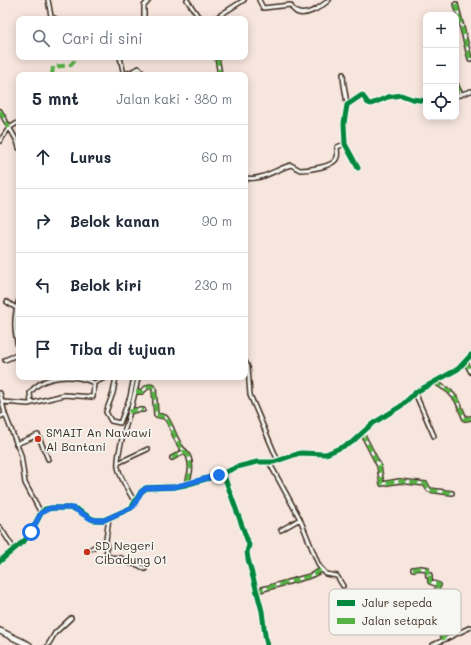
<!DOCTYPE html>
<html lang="id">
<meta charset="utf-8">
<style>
body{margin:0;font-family:Mali,sans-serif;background:#f6f6f7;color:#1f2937}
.controls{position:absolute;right:12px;top:12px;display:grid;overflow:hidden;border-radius:8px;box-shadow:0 2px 10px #0003}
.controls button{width:36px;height:36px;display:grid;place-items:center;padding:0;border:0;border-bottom:1px solid #e0e1e3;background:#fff;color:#1f2937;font:20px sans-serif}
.stop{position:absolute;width:12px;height:12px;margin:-9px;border:3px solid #1a73e8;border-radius:50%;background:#fff}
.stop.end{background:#1a73e8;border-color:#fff;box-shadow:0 1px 4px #0008}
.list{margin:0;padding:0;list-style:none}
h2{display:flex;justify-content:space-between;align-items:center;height:52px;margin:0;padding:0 16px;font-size:17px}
h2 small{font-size:13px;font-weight:400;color:#747a83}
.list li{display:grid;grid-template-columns:26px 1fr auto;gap:12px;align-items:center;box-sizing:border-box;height:64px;padding:0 16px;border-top:1px solid #e0e1e3}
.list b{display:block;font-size:15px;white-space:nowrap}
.list em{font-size:13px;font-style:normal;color:#747a83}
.icon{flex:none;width:22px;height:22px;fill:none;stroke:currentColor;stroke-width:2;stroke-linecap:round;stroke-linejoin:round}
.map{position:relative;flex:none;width:471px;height:645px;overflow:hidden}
.search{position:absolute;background:#fff;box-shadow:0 2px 10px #0003;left:16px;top:16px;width:232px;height:44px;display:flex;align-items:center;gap:10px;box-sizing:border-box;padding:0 14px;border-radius:8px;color:#747a83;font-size:15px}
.panel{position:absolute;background:#fff;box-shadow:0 2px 10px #0003;left:16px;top:72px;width:232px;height:308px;border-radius:8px}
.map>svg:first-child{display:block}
</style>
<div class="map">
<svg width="471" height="645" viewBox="0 0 471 645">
<rect width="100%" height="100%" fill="#f7e6de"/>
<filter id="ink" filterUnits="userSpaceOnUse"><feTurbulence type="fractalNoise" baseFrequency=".025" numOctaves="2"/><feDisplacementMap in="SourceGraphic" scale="8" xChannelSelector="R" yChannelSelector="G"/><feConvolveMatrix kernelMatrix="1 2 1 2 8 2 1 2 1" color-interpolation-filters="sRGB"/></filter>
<g filter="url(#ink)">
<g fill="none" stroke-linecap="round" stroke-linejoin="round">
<g stroke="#3b2a1e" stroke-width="6">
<path id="minor" d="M48,0L51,16L56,19
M187,0L200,19
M259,0L263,8L290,5C292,6 292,9 294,10C303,20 322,6 329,0
M456,4L470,59H471
M144,19V6L149,0
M214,19L244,0
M120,57L124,75
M217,57L220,75
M343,74C343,84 346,94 347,105
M124,75L139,68L145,75
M456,84L461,95
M456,96L471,91
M0,111L17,141L19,148
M0,141L9,128L19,122
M358,168L345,144L344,123L347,105L362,95L368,103L371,104L388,97L401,95L412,99L426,101
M245,178C262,181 276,169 291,165L300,170C308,170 335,167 337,157C338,154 337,150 337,147L345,144
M19,300C13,318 14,332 19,350
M7,302L16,308
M5,360L19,354
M245,361L248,367L250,395L278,461
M465,361L471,372
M116,377L113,393L106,412L111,421L120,423L130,397L134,377
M435,382L449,391L457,400L465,419L471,418
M136,392H142C146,388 149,384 154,388L156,415C159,416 162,416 165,417C169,419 175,438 178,442C180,448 187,452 189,458C192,467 190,478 185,485
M0,393L5,414
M415,393L434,436
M3,402L28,404L64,395L93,397L94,383L107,377
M31,403L30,393C43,374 75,374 94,383
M129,412L136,410H143
M0,417L5,414L21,455L25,483L41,513
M362,433L379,466L382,484L399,481L426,484L429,490L452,493
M16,444L38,435L48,459
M172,458L185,451
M269,462L300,519L319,566L326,574L337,576L343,586
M118,463L148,449
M223,473L249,545L247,552L248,559L262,611L265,635L267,645
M135,503C129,491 120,479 118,467C117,458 120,448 122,439C128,418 135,398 138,377
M0,527L14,549
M281,530L300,519
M106,540L107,557L121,558L128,563L138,565L145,569
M89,550L106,540L109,518
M413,569L421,568L427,569L428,576L430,575V582L439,585L436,591L435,602L427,609L436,619L444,640
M256,591L310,576L322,570
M48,645L55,633L71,618
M433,645L471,627"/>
</g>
<g stroke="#3b2a1e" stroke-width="7">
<path id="tertiary" d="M0,561L25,540L31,532L41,513L45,509L54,508H69L76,509L94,520H104L131,508L141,492L146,488L174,487L185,485L219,475L237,467L257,462H274L300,453L326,454L351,443L372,424L401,406L416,392L458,369L471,355"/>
</g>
<g stroke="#3b2a1e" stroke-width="8">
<path id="primary" d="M0,631L29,645"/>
</g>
<use href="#minor" stroke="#f6f6f2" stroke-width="3"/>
<use href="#tertiary" stroke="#f6f6f2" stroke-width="4"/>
<use href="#primary" stroke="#f6f6f2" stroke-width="5"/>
<path stroke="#57b245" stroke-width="4" stroke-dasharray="8 4" stroke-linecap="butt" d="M456,4L470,59H471
M217,57L220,75
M52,75L53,67L71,65L74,61V57
M456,84L461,95
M0,111L9,128
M465,361L471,372
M435,382L449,391L457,400L465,419L471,418
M136,392H142C146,388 149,384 154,388L156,415C159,416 162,416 165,417C169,419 175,438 178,442C180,448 187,452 189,458C192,467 190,477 185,485
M129,412L136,410H143
M362,433L379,466L382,484L399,481L426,484L429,490L452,493
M172,458L185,451
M413,569L421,568L427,569L428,576L430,575V582L439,585L436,591L435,602L427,609L436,619L444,640
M256,591L310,576L322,570"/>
<g stroke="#f6f6f2" stroke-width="8">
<path id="cycleway" d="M358,168L345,144L344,123L347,105L362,95L368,103L371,104L388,97L401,95L412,99L426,101
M223,473L249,545L247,552L248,559L262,611L265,635L267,645
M0,561L25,540L31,532L41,513L45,509L54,508H69L76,509L94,520H104L131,508L141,492L146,488L174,487L185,485L219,475L237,467L257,462H274L300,453L326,454L351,443L372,424L401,406L416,392L458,369L471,355"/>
</g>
<use href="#cycleway" stroke="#00873e" stroke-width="5"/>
</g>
</g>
<g fill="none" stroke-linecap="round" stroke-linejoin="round" filter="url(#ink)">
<path stroke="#1a73e8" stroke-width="5" d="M31,532L41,513L50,508H73L91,519L97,520H104L131,508L134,506L141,492L146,488L174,487L219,475"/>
</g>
<g fill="#c8321e" stroke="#f6f6f2" stroke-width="1.5">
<circle cx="38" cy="439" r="4"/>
<circle cx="87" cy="552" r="4"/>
</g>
<g text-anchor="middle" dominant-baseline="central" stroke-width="3.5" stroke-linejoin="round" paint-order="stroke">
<g font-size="12" fill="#3b2a1e" stroke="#f6f6f2" text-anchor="start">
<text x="46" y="432">SMAIT An Nawawi<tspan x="46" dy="14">Al Bantani</tspan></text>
<text x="95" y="545">SD Negeri<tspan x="95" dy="14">Cibadung 01</tspan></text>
</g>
</g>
<rect x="329" y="589" width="132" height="46" rx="6" fill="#f6f6f2" stroke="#beb9b2" stroke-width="1"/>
<rect x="337" y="600" width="18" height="6" fill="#00873e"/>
<rect x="337" y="618" width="18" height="6" fill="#57b245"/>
<g font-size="11" fill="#3b2a1e">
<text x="362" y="607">Jalur sepeda</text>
<text x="362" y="625">Jalan setapak</text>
</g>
</svg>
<div class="controls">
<button>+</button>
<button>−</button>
<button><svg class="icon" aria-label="locate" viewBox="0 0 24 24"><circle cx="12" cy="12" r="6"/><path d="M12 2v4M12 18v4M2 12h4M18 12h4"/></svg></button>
</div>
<div class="stop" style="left:31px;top:532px"></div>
<div class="stop end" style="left:219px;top:475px"></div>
<div class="search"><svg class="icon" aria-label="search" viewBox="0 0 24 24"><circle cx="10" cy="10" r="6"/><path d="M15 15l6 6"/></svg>Cari di sini</div>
<section class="panel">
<h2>5 mnt<small>Jalan kaki · 380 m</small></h2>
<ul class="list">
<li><svg class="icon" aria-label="ahead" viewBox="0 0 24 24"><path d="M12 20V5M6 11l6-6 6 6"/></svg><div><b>Lurus</b></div><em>60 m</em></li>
<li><svg class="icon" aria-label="right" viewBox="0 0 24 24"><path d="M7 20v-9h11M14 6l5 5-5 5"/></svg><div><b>Belok kanan</b></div><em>90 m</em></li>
<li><svg class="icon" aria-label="left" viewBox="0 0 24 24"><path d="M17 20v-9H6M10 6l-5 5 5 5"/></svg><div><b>Belok kiri</b></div><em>230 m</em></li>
<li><svg class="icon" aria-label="arrive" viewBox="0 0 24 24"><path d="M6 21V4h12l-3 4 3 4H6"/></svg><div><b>Tiba di tujuan</b></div></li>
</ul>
</section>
</div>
